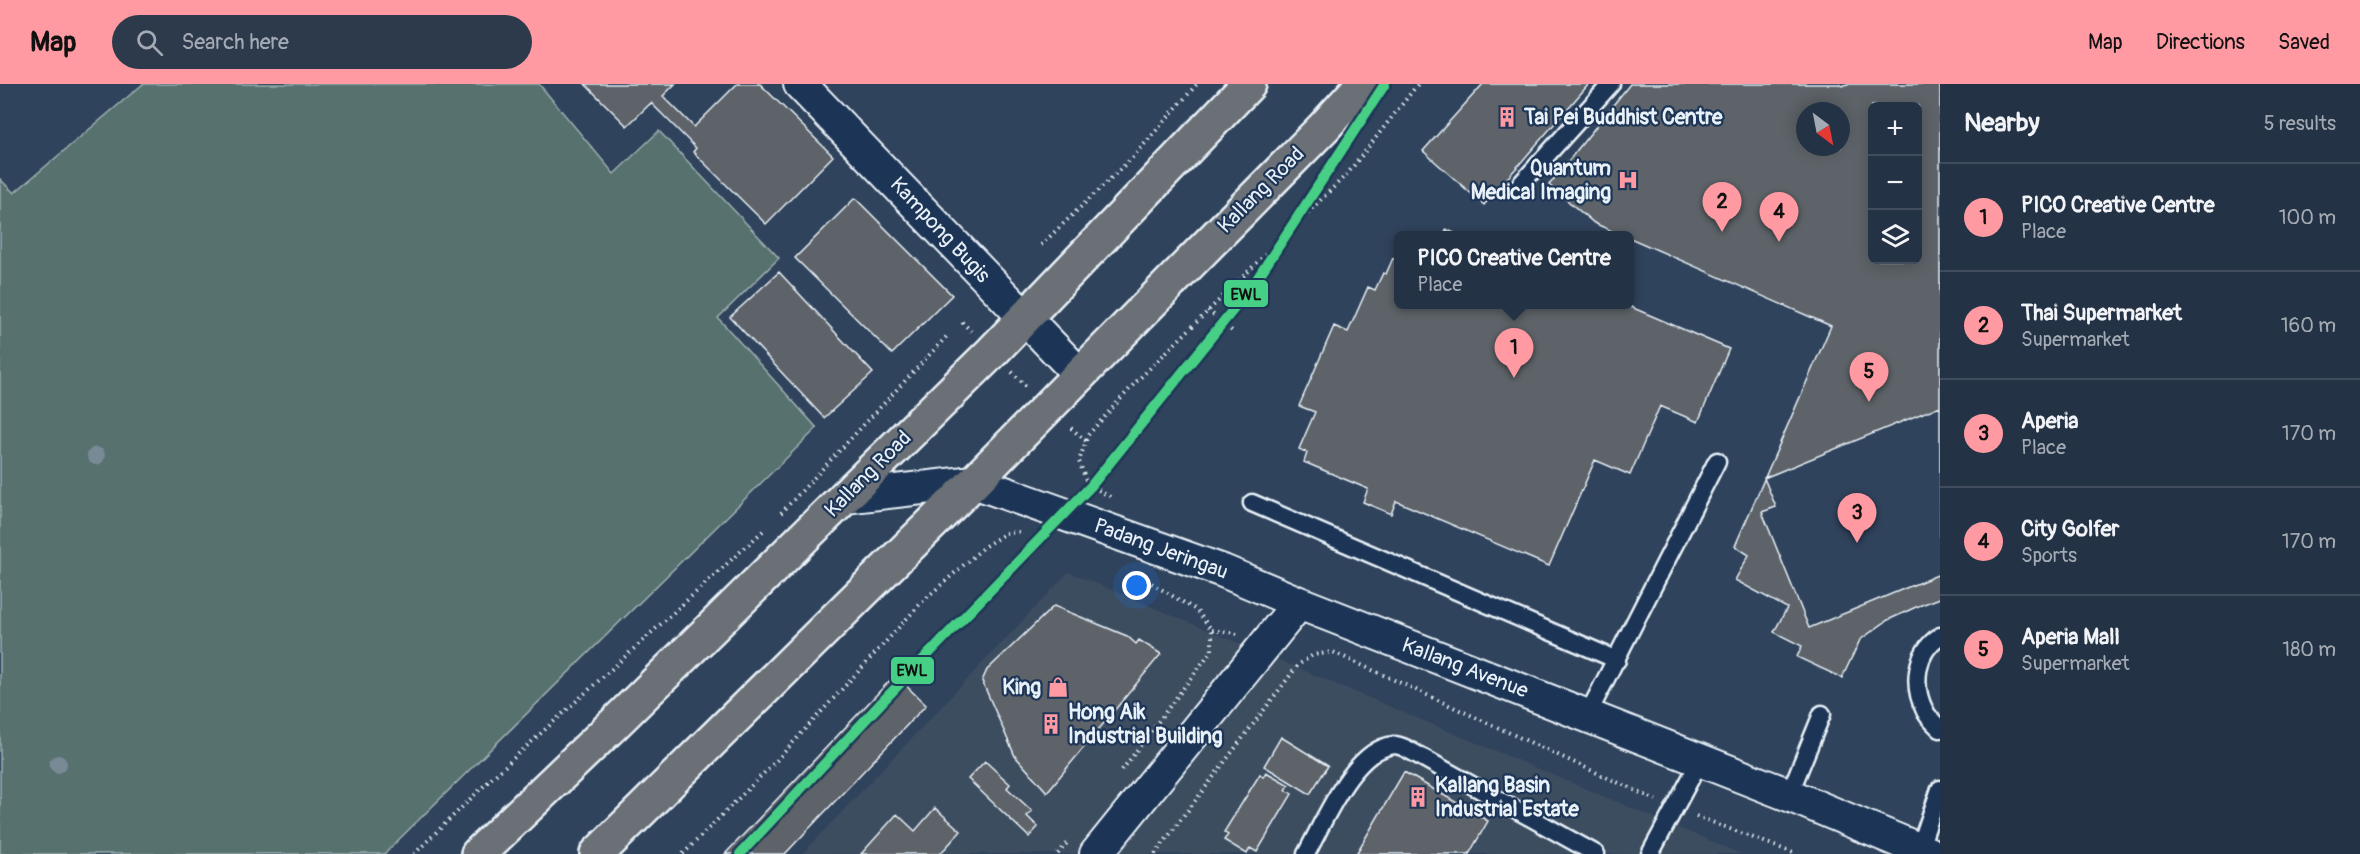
<!DOCTYPE html>
<meta charset="utf-8">
<style>
body{margin:0;font-family:Pangolin,sans-serif;background:#2c3a4c;color:#f1f3f6}
.controls{position:absolute;right:18px;top:18px;display:grid;overflow:hidden;border-radius:9px;box-shadow:0 3px 15px #0003}
.controls button{width:54px;height:54px;display:grid;place-items:center;padding:0;border:0;border-bottom:2px solid #414d5e;background:#243245;color:#f1f3f6;font:30px sans-serif}
.compass{position:absolute;left:1796px;top:18px;width:54px;height:54px;border-radius:50%;background:#243245;box-shadow:0 3px 15px #0003;rotate:148deg}
.you{position:absolute;left:1137px;top:502px;width:21px;height:21px;margin:-15px;border:4px solid #fff;border-radius:50%;background:#1a73e8;box-shadow:0 0 0 9px #1a73e833}
.badge{display:grid;place-items:center;width:39px;height:39px;border-radius:50%;background:#ff9aa2;color:#111;font-size:20px;font-weight:700}
.pin{position:absolute;translate:-50% -50px;filter:drop-shadow(0 2px 3px #0008)}
.pin::after{content:'';position:absolute;top:32px;width:21px;height:18px;background:inherit;clip-path:polygon(0 0,100% 0,50% 100%)}
.popup{position:absolute;left:1394px;top:147px;width:240px;height:78px;box-sizing:border-box;display:grid;place-content:center;border-radius:9px;background:#243245;filter:drop-shadow(0 2px 4px #0005);font-size:20px;white-space:nowrap;color:#a3aab3}
.popup b{font-size:22px;color:#f1f3f6}
.popup::after{content:'';position:absolute;left:50%;top:100%;margin-left:-12px;border:12px solid transparent;border-top-color:#243245}
.list{margin:0;padding:0;list-style:none}
h2{display:flex;justify-content:space-between;align-items:center;height:78px;margin:0;padding:0 24px;font-size:26px}
h2 small{font-size:20px;font-weight:400;color:#a3aab3}
.list li{display:grid;grid-template-columns:39px 1fr auto;gap:18px;align-items:center;box-sizing:border-box;height:108px;padding:0 24px;border-top:2px solid #414d5e}
.list b{display:block;font-size:22px;white-space:nowrap}
.list p{margin:0;font-size:20px;white-space:nowrap;color:#a3aab3}
.list em{font-size:20px;font-style:normal;color:#a3aab3}
.icon{flex:none;width:33px;height:33px;fill:none;stroke:currentColor;stroke-width:2;stroke-linecap:round;stroke-linejoin:round}
.map{position:relative;flex:none;width:1940px;height:770px;overflow:hidden}
header{display:flex;align-items:center;gap:36px;box-sizing:border-box;height:84px;padding:0 30px;background:#ff9aa2;color:#111}
header strong{font-size:28px}
nav{display:flex;gap:33px;margin-inline-start:auto;font-size:21px}
.search{width:420px;height:54px;background:#2c3a4c;display:flex;align-items:center;gap:15px;box-sizing:border-box;padding:0 21px;border-radius:33px;color:#a3aab3;font-size:22px}
main{display:flex}
aside{flex:1;background:#243245}
.map>svg:first-child{display:block}
</style>
<header>
<strong>Map</strong>
<div class="search"><svg class="icon" aria-label="search" viewBox="0 0 24 24"><circle cx="10" cy="10" r="6"/><path d="M15 15l6 6"/></svg>Search here</div>
<nav><a>Map</a><a>Directions</a><a>Saved</a></nav>
</header>
<main>
<div class="map">
<svg width="1940" height="770" viewBox="0 0 1940 770">
<rect width="100%" height="100%" fill="#30435c"/>
<filter id="ink" filterUnits="userSpaceOnUse"><feTurbulence type="fractalNoise" baseFrequency=".0167" numOctaves="2"/><feDisplacementMap in="SourceGraphic" scale="12" xChannelSelector="R" yChannelSelector="G"/><feConvolveMatrix kernelMatrix="1 2 1 2 8 2 1 2 1" color-interpolation-filters="sRGB"/></filter>
<g filter="url(#ink)">
<path fill="#3e4d60" d="M1069,488L1741,770H802Z"/>
<path fill="#56716e" stroke="#9fb1b3" stroke-width="1.5" d="M143,0H539L614,90L659,47L779,174L718,234L817,344L384,770H0V95L14,109Z"/>
<path fill="#5d6368" stroke="#e8f1f8" stroke-width="1.5" fill-rule="evenodd" d="M585,0H675L663,12L694,43L737,0H760L833,72L766,140L693,68L696,64L651,19L627,42Z
M1483,0H1589L1484,121L1423,67Z
M1630,0H1839L1842,2L1847,0H1940V514L1916,523L1888,536L1860,556L1842,594L1797,573L1802,562L1774,548L1787,524L1735,496L1749,471L1735,462L1831,242L1630,154V152H1623L1594,139L1549,101ZM1872,22H1918V176H1872ZM1805,27H1841V63H1805Z
M855,114L952,211L892,270L795,174Z
M1446,145L1460,152H1444Z
M1393,174L1398,176V220H1624L1729,265L1698,338L1660,322L1630,391L1595,376L1549,482L1396,417L1391,430L1363,418L1368,405L1304,378L1307,369L1299,365L1315,328L1299,322L1334,242L1348,248L1368,203L1375,206L1383,189L1386,190Z
M779,188L873,289L824,334L730,233Z
M1940,322V490L1809,544L1762,428L1776,423L1764,394Z
M1054,522L1127,552L1136,560L1139,556L1161,570L1047,708L1015,672L982,597L987,586Z
M895,591L926,621L785,770H725Z
M1281,653L1328,682L1310,710L1264,682Z
M985,677L1010,700L1007,704L1032,727L1027,732L1038,743L1029,753L968,695Z
M1266,688L1289,701L1286,706L1292,710L1257,768L1250,764L1247,770L1224,756L1228,751L1224,748L1260,690L1263,693Z
M1404,688L1488,737L1469,770H1356Z
M935,724L961,747L940,770H861L897,730L915,747Z"/>
<g fill="none" stroke-linecap="round" stroke-linejoin="round">
<g stroke="#e8f1f8" stroke-width="21">
<path id="lane" d="M1518,103L1611,0
M1252,419L1617,576
M1940,552C1915,568 1912,602 1925,627C1928,634 1935,639 1940,645
M1587,632L1717,377
M1789,711L1822,630
M1919,766L1940,705
M1306,770C1324,738 1353,665 1394,661C1398,661 1403,663 1407,665L1596,770
M1650,770L1700,677"/>
</g>
<g stroke="#e8f1f8" stroke-width="36">
<path id="street" d="M800,0L1080,291
M844,413L974,398L1223,487L1299,519L1789,711L1930,770
M1096,770L1299,519"/>
</g>
<g stroke="#e8f1f8" stroke-width="38">
<path id="primary" d="M478,770L614,640L992,268L1249,0
M597,770L974,398L1324,43L1363,0"/>
</g>
<path stroke="#e8f1f8" stroke-width="4" stroke-dasharray="1.5 4.5" stroke-linecap="butt" d="M1041,161L1134,72L1197,0
M1208,226L1233,248
M962,238L971,247
M1012,288L1026,302
M1071,344L1086,357
M1110,413L1087,399L1079,377L1088,351L1136,298L1348,89L1418,0
M781,429L949,250
M1212,546L1238,550
M1122,686L1212,566V546L1196,526L1136,490
M1696,732L1796,770
M414,770L493,693L763,447
M683,770L777,676L923,517L985,462L1006,449L1023,448
M1058,770L1067,759
M1155,770L1298,581L1313,571L1333,568L1656,716"/>
<use href="#lane" stroke="#1d3557" stroke-width="16"/>
<use href="#street" stroke="#1d3557" stroke-width="32"/>
<use href="#primary" stroke="#6a7074" stroke-width="33"/>
<g stroke="#1d3557" stroke-width="15">
<path id="metro-1" d="M740,770L883,617L1091,402L1253,201L1385,0"/>
</g>
<use href="#metro-1" stroke="#46d085" stroke-width="10"/>
</g>
<g fill="#798a97">
<circle cx="96" cy="372" r="9"/>
<circle cx="58" cy="680" r="9"/>
</g>
</g>
<defs>
<g id="building-bare" transform="scale(1.62)"><path d="M-4-6H4V6H1V3H-1V6H-4ZM-2.5-4.3h1.7v1.8h-1.7ZM.8-4.3h1.7v1.8H.8ZM-2.5-1h1.7V.8h-1.7ZM.8-1h1.7V.8H.8Z" fill="#ff9aa2" stroke="#1d3557" stroke-width="2.5" paint-order="stroke"/></g>
<g id="hospital-bare" transform="scale(1.62)"><path d="M-5-5h3v3.5h4V-5h3V5h-3V1.5h-4V5h-3Z" fill="#ff9aa2" stroke="#1d3557" stroke-width="2.5" paint-order="stroke"/></g>
<g id="shop-bare" transform="scale(1.62)"><path d="M-5-2.5h2.3a2.7 3.5 0 0 1 5.4 0H5L5.5 6h-11ZM-1.5-2.5h3a1.5 2.3 0 0 0-3 0Z" fill="#ff9aa2" stroke="#1d3557" stroke-width="2.5" paint-order="stroke"/></g>
</defs>
<g fill-rule="evenodd">
<use href="#building-bare" x="1507" y="33"/>
<use href="#hospital-bare" x="1628" y="96"/>
<use href="#shop-bare" x="1058" y="603"/>
<use href="#building-bare" x="1051" y="640"/>
<use href="#building-bare" x="1418" y="713"/>
</g>
<g text-anchor="middle" dominant-baseline="central" stroke-width="4.5" stroke-linejoin="round" paint-order="stroke">
<g font-size="21" font-weight="bold" fill="#e8f1f8" stroke="#1d3557" text-anchor="start">
<text x="1524" y="33">Tai Pei Buddhist Centre</text>
<text x="1611" y="84" text-anchor="end">Quantum<tspan x="1611" dy="24">Medical Imaging</tspan></text>
<text x="1041" y="603" text-anchor="end">King</text>
<text x="1068" y="628">Hong Aik<tspan x="1068" dy="24">Industrial Building</tspan></text>
<text x="1435" y="701">Kallang Basin<tspan x="1435" dy="24">Industrial Estate</tspan></text>
</g>
<g font-size="21" fill="#e8f1f8" stroke="#1d3557">
<text transform="translate(1261 106) rotate(-45)">Kallang Road</text>
<text transform="translate(940 146) rotate(47)">Kampong Bugis</text>
<text transform="translate(868 390) rotate(-45)">Kallang Road</text>
<text transform="translate(1161 465) rotate(20)">Padang Jeringau</text>
<text transform="translate(1465 584) rotate(21)">Kallang Avenue</text>
</g>
</g>
<g stroke="#1d3557" stroke-width="2">
<rect x="1223" y="195" width="46" height="29" rx="6" fill="#46d085"/>
<rect x="890" y="572" width="45" height="29" rx="6" fill="#46d085"/>
</g>
<g font-size="16" text-anchor="middle" font-weight="bold" fill="#111">
<text x="1246" y="216">EWL</text>
<text x="912" y="592">EWL</text>
</g>
</svg>
<div class="controls">
<button>+</button>
<button>−</button>
<button><svg class="icon" aria-label="layers" viewBox="0 0 24 24"><path d="M12 4l9 5-9 5-9-5zM3 14l9 5 9-5"/></svg></button>
</div>
<svg class="compass" viewBox="-18 -18 36 36"><path d="M0-13l5 13h-10z" fill="#e53935"/><path d="M0 13l5-13h-10z" fill="#a3aab3"/></svg>
<div class="you"></div>
<div class="pin badge" style="left:1514px;top:294px">1</div>
<div class="popup"><b>PICO Creative Centre</b>Place</div>
<div class="pin badge" style="left:1722px;top:148px">2</div>
<div class="pin badge" style="left:1857px;top:459px">3</div>
<div class="pin badge" style="left:1779px;top:158px">4</div>
<div class="pin badge" style="left:1869px;top:318px">5</div>
</div>
<aside>
<h2>Nearby<small>5 results</small></h2>
<ul class="list">
<li><span class="badge">1</span><div><b>PICO Creative Centre</b><p>Place</p></div><em>100 m</em></li>
<li><span class="badge">2</span><div><b>Thai Supermarket</b><p>Supermarket</p></div><em>160 m</em></li>
<li><span class="badge">3</span><div><b>Aperia</b><p>Place</p></div><em>170 m</em></li>
<li><span class="badge">4</span><div><b>City Golfer</b><p>Sports</p></div><em>170 m</em></li>
<li><span class="badge">5</span><div><b>Aperia Mall</b><p>Supermarket</p></div><em>180 m</em></li>
</ul>
</aside>
</main>
